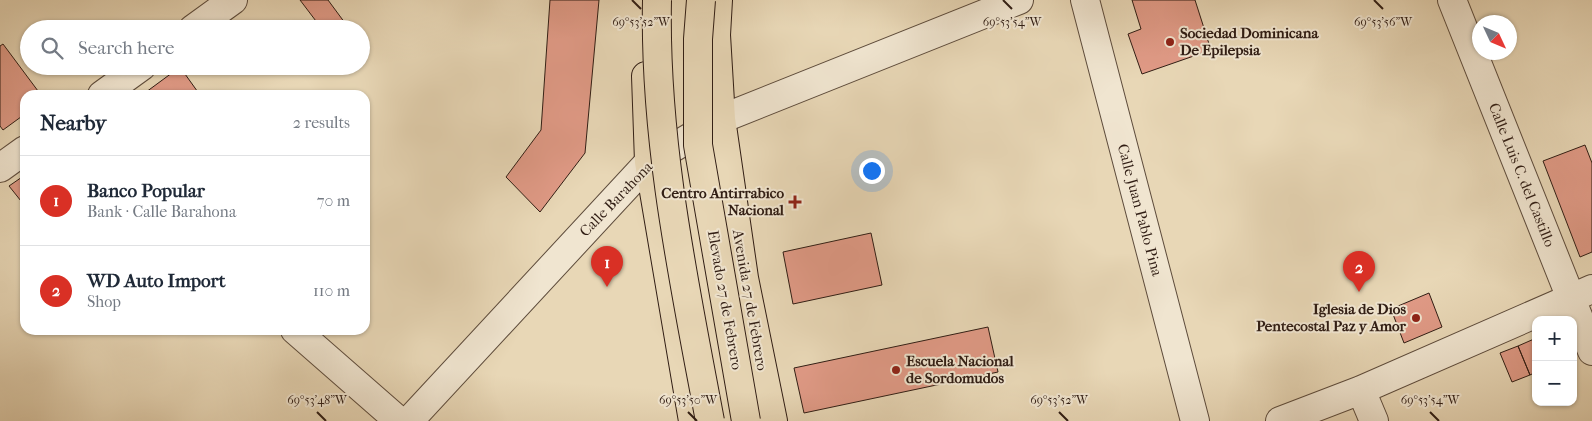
<!DOCTYPE html>
<meta charset="utf-8">
<style>
body{margin:0;font-family:"IM FELL French Canon",serif;background:#f6f6f7;color:#1f2937}
.controls{position:absolute;right:15px;bottom:15px;display:grid;overflow:hidden;border-radius:10px;box-shadow:0 1px 4px #0004}
.controls button{width:45px;height:45px;display:grid;place-items:center;padding:0;border:0;border-bottom:1px solid #e0e1e3;background:#fff;color:#1f2937;font:25px sans-serif}
.compass{position:absolute;left:1472px;top:15px;width:45px;height:45px;border-radius:50%;background:#fff;box-shadow:0 1px 4px #0004;rotate:134deg}
.you{position:absolute;left:871px;top:170px;width:18px;height:18px;margin:-12px;border:4px solid #fff;border-radius:50%;background:#1a73e8;box-shadow:0 0 0 8px #1a73e833}
.badge{display:grid;place-items:center;width:32px;height:32px;border-radius:50%;background:#d93025;color:#fff;font-size:16px;font-weight:700}
.pin{position:absolute;translate:-50% -41px;filter:drop-shadow(0 1px 2px #0008)}
.pin::after{content:'';position:absolute;top:26px;width:18px;height:15px;background:inherit;clip-path:polygon(0 0,100% 0,50% 100%)}
.list{margin:0;padding:0;list-style:none}
h2{display:flex;justify-content:space-between;align-items:center;height:65px;margin:0;padding:0 20px;font-size:21px}
h2 small{font-size:16px;font-weight:400;color:#747a83}
.list li{display:grid;grid-template-columns:32px 1fr auto;gap:15px;align-items:center;box-sizing:border-box;height:90px;padding:0 20px;border-top:1px solid #e0e1e3}
.list b{display:block;font-size:19px;white-space:nowrap}
.list p{margin:0;font-size:16px;white-space:nowrap;color:#747a83}
.list em{font-size:16px;font-style:normal;color:#747a83}
.icon{flex:none;width:28px;height:28px;fill:none;stroke:currentColor;stroke-width:2;stroke-linecap:round;stroke-linejoin:round}
.map{position:relative;flex:none;width:1592px;height:421px;overflow:hidden}
.search{position:absolute;background:#fff;box-shadow:0 1px 4px #0004;left:20px;top:20px;width:350px;height:55px;display:flex;align-items:center;gap:12px;box-sizing:border-box;padding:0 18px;border-radius:28px;color:#747a83;font-size:19px}
.panel{position:absolute;background:#fff;box-shadow:0 1px 4px #0004;left:20px;top:90px;width:350px;height:245px;border-radius:15px}
.map>svg:first-child{display:block}
</style>
<div class="map">
<svg width="1592" height="421" viewBox="0 0 1592 421">
<rect width="100%" height="100%" fill="#e8d7b6"/>
<filter id="stains"><feTurbulence type="fractalNoise" baseFrequency=".004" numOctaves="4"/><feColorMatrix values="0 0 0 0 .2 0 0 0 0 .09 0 0 0 0 .02 0 0 0 .5 -.17"/></filter>
<radialGradient id="worn" r=".72"><stop offset=".6" stop-color="#630" stop-opacity="0"/><stop offset="1" stop-color="#630" stop-opacity=".3"/></radialGradient>
<path fill="#e09a86" stroke="#301d14" d="M300,0H328L345,23L338,29H322Z
M550,0H599L585,153L540,212L506,177L541,130Z
M1132,0H1195L1211,50L1142,74L1128,34L1141,29Z
M3,44L41,95H25V114L3,130L0,126V46Z
M180,67L200,95H142Z
M1585,145L1592,163V252L1580,257L1543,161Z
M25,175V206L9,186Z
M871,233L882,285L793,304L783,252Z
M1429,293L1442,327L1404,343L1391,309Z
M988,327L998,372L804,413L794,368Z
M1534,339L1536,340V372L1530,375L1518,346Z
M1518,346L1530,375L1512,382L1500,353Z"/>
<g fill="none" stroke-linecap="round" stroke-linejoin="round">
<g stroke="#5e4c3c" stroke-width="30">
<path id="minor" d="M1085,0L1195,421
M1452,0L1592,351
M193,29L233,0
M102,95L142,66
M0,168L25,150
M295,330L399,421
M1361,390L1374,421
M409,421L649,162L721,119L1019,0
M1280,421L1361,390L1592,289"/>
</g>
<g stroke="#301d14" stroke-width="30">
<path id="major" d="M718,0L716,35L721,119L744,278L773,421
M646,76L649,162L693,421"/>
</g>
<use href="#minor" stroke="#f0e5d0" stroke-width="28"/>
<use href="#major" stroke="#e8d7b6" stroke-width="28"/>
<g stroke="#301d14" stroke-width="30" stroke-linecap="butt">
<path id="highway-bridge" d="M657,0C654,142 684,282 710,421
M701,0L698,39V145L746,421"/>
</g>
<use href="#highway-bridge" stroke="#e8d7b6" stroke-width="28"/>
</g>
<path fill="none" stroke="#301d14" stroke-width="2" d="M632,0L641,9M1003,0L1012,9M1374,0L1383,9M317,412L326,421M688,412L697,421M1059,412L1068,421M1430,412L1439,421"/>
<g fill="#8f2418" stroke="#f0e5d0" stroke-width="2">
<circle cx="1170" cy="42" r="5"/>
<path d="M792.5 194.5h5v5h5v5h-5v5h-5v-5h-5v-5h5z"/>
<circle cx="1416" cy="318" r="5"/>
<circle cx="896" cy="370" r="5"/>
</g>
<g text-anchor="middle" dominant-baseline="central" stroke-width="4" stroke-linejoin="round" paint-order="stroke">
<g font-size="15" font-weight="bold" fill="#301d14" stroke="#f0e5d0" text-anchor="start">
<text x="1180" y="33">Sociedad Dominicana<tspan x="1180" dy="17">De Epilepsia</tspan></text>
<text x="784" y="193" text-anchor="end">Centro Antirrabico<tspan x="784" dy="17">Nacional</tspan></text>
<text x="1406" y="309" text-anchor="end">Iglesia de Dios<tspan x="1406" dy="17">Pentecostal Paz y Amor</tspan></text>
<text x="906" y="361">Escuela Nacional<tspan x="906" dy="17">de Sordomudos</tspan></text>
</g>
<g font-size="15" fill="#301d14" stroke="#f0e5d0">
<text transform="translate(1522 175) rotate(68)">Calle Luis C. del Castillo</text>
<text transform="translate(616 199) rotate(-46)">Calle Barahona</text>
<text transform="translate(1140 210) rotate(75)">Calle Juan Pablo Pina</text>
<text transform="translate(725 300) rotate(80)">Elevado 27 de Febrero</text>
<text transform="translate(750 300) rotate(80)">Avenida 27 de Febrero</text>
</g>
</g>
<g font-size="12" text-anchor="middle" fill="#301d14" stroke="#f0e5d0" stroke-width="4" stroke-linejoin="round" paint-order="stroke">
<text x="641" y="26">69°53'52"W</text>
<text x="1012" y="26">69°53'54"W</text>
<text x="1383" y="26">69°53'56"W</text>
<text x="317" y="404">69°53'48"W</text>
<text x="688" y="404">69°53'50"W</text>
<text x="1059" y="404">69°53'52"W</text>
<text x="1430" y="404">69°53'54"W</text>
</g>
<rect width="100%" height="100%" filter="url(#stains)"/>
<rect width="100%" height="100%" fill="url(#worn)"/>
</svg>
<div class="controls">
<button>+</button>
<button>−</button>
</div>
<svg class="compass" viewBox="-18 -18 36 36"><path d="M0-13l5 13h-10z" fill="#e53935"/><path d="M0 13l5-13h-10z" fill="#747a83"/></svg>
<div class="you"></div>
<div class="pin badge" style="left:607px;top:287px">1</div>
<div class="pin badge" style="left:1359px;top:292px">2</div>
<div class="search"><svg class="icon" aria-label="search" viewBox="0 0 24 24"><circle cx="10" cy="10" r="6"/><path d="M15 15l6 6"/></svg>Search here</div>
<section class="panel">
<h2>Nearby<small>2 results</small></h2>
<ul class="list">
<li><span class="badge">1</span><div><b>Banco Popular</b><p>Bank · Calle Barahona</p></div><em>70 m</em></li>
<li><span class="badge">2</span><div><b>WD Auto Import</b><p>Shop</p></div><em>110 m</em></li>
</ul>
</section>
</div>
